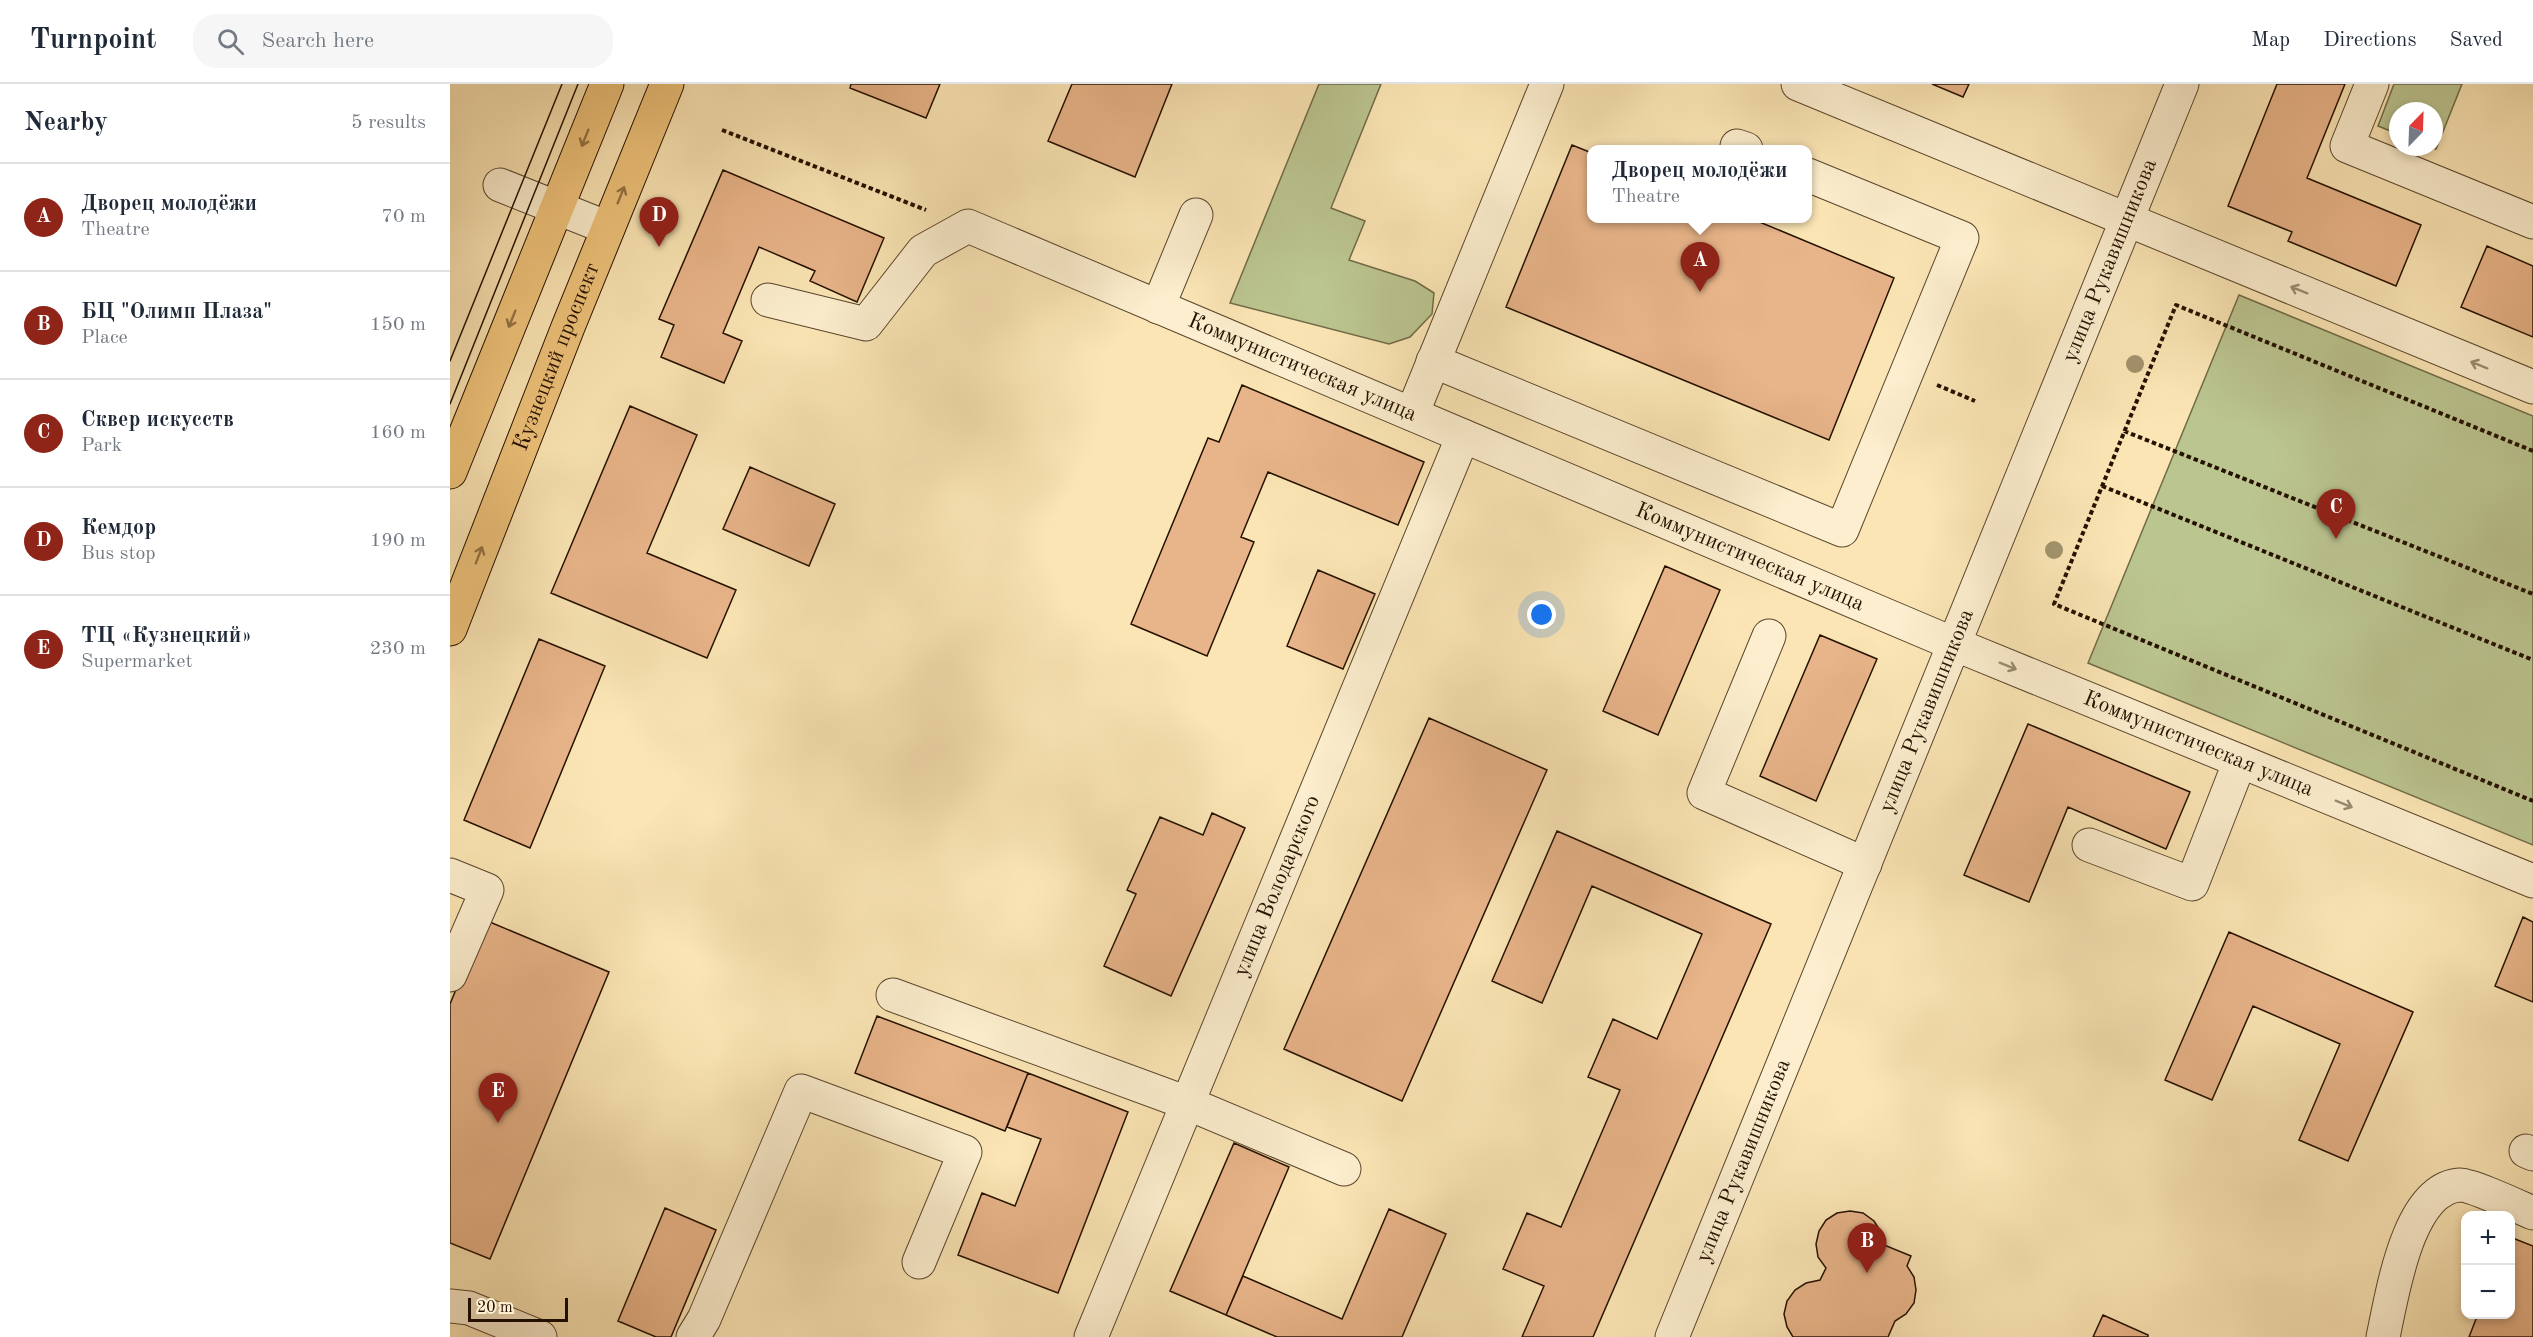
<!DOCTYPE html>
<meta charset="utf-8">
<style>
body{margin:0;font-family:"Old Standard TT",serif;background:#f6f6f7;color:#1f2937}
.controls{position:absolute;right:18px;bottom:18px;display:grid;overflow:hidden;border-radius:12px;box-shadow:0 3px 9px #0003}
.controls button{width:54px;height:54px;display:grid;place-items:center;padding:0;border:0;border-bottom:2px solid #e0e1e3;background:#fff;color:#1f2937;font:30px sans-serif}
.compass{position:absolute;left:1939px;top:18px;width:54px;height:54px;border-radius:50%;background:#fff;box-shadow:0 3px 9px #0003;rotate:23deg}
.scale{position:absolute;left:18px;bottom:15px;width:100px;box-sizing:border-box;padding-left:6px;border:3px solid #251100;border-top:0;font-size:16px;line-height:21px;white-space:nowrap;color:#251100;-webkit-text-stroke:4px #fceece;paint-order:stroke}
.you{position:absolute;left:1092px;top:531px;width:21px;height:21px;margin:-15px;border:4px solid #fff;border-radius:50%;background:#1a73e8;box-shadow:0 0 0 9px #1a73e833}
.badge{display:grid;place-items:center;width:39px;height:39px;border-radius:50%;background:#8f2418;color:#fff;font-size:20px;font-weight:700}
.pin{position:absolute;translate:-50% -50px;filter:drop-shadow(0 2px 3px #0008)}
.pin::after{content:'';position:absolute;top:32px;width:21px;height:18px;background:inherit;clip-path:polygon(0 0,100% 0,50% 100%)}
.popup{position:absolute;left:1137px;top:61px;width:225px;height:78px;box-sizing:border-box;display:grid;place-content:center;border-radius:12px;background:#fff;filter:drop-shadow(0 2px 4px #0005);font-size:20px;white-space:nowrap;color:#747a83}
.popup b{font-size:22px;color:#1f2937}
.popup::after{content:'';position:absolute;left:50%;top:100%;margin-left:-12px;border:12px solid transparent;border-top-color:#fff}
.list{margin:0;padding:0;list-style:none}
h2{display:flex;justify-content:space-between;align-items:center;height:78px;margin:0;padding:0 24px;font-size:26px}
h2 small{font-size:20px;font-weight:400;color:#747a83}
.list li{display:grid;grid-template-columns:39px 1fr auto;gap:18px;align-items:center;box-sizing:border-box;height:108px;padding:0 24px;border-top:2px solid #e0e1e3}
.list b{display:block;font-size:22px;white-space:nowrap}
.list p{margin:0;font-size:20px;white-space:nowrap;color:#747a83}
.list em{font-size:20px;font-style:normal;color:#747a83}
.icon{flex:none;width:33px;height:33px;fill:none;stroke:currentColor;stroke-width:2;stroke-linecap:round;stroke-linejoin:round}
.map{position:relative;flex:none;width:2083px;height:1253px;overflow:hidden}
header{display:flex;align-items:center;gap:36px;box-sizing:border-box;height:84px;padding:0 30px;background:#fff;border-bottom:2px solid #e0e1e3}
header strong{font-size:28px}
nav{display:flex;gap:33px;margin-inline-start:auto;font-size:21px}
.search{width:420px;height:54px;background:#f6f6f7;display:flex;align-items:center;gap:15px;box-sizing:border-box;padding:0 21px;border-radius:24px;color:#747a83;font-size:22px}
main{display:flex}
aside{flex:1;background:#fff}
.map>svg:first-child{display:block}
</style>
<header>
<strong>Turnpoint</strong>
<div class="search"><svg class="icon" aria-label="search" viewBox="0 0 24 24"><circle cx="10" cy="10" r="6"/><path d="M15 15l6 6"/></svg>Search here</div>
<nav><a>Map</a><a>Directions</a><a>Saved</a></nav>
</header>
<main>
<aside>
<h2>Nearby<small>5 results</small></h2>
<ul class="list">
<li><span class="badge">A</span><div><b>Дворец молодёжи</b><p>Theatre</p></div><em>70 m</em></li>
<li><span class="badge">B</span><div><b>БЦ &quot;Олимп Плаза&quot;</b><p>Place</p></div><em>150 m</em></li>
<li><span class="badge">C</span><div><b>Сквер искусств</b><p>Park</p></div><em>160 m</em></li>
<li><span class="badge">D</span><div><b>Кемдор</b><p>Bus stop</p></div><em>190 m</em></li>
<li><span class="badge">E</span><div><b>ТЦ «Кузнецкий»</b><p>Supermarket</p></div><em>230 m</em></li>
</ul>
</aside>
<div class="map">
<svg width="2083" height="1253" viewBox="0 0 2083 1253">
<rect width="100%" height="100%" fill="#fbe5b4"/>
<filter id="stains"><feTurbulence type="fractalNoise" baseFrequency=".00333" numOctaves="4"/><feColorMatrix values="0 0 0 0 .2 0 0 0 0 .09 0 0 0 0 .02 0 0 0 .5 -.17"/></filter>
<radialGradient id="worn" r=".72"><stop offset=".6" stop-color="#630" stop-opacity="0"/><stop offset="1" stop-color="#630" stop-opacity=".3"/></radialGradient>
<path fill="#bbc590" stroke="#706b48" stroke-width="1.5" d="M869,0H931L881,124L915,137L899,176L965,197L984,209L982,230L960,253L939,260L780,219Z
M1944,0H2012L1986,65L1980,63H1984V27H1948V50L1928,42Z
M1789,211L2083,332V761L1638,579Z"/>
<path fill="#e8b489" stroke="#251100" stroke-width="1.5" d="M401,0H490L476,34L400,4Z
M622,0H722L685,93L598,57Z
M1482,0H1519L1513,13Z
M1827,0H1895L1857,94L1971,141L1946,202L1838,157L1842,148L1778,122Z
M1122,61L1142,69V134H1300L1444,194L1379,356L1056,223Z
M273,86L434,154L407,218L360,197L365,187L309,163L273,249L292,257L274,299L211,273L224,241L209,235Z
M2037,162L2083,182V253L2011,223Z
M792,301L974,378L948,441L818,388L791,453L804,458L757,572L681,540L758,354L769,358Z
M180,322L247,351L197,469L286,506L257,574L101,509Z
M300,383L385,420L359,482L273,445Z
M1215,482L1270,506L1208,651L1153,627Z
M868,486L925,510L893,585L837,562Z
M1370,551L1427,575L1366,717L1310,692Z
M89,555L155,582L80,764L14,736Z
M979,634L1097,686L952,1017L834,965Z
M1578,640L1740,708L1716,765L1618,723L1579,818L1514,791Z
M762,729L795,744L721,912L654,882L686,810L677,806L710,733L753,751Z
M1107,747L1321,840L1143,1253H1072L1094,1202L1053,1185L1077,1129L1111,1143L1170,1006L1138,993L1163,935L1207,955L1252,850L1142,802L1092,919L1042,897Z
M2073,833L2083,838V918L2045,902Z
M35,836L159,888L40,1175L0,1159V920Z
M1779,848L1963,928L1898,1077L1849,1056L1890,960L1803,922L1762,1016L1715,996Z
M427,932L578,989L555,1047L405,989Z
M578,989L678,1028L608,1209L508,1171L532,1109L565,1122L591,1055L557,1043Z
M784,1059L839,1083L776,1231L720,1207Z
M215,1124L266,1146L221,1253H206L168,1237Z
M939,1125L996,1150L952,1253H827L776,1231L793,1192L892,1235Z
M1400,1127L1413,1129L1424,1137L1431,1148L1434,1161L1461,1172L1457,1182L1464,1193L1466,1206L1464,1219L1456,1230L1445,1237L1438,1253H1343L1337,1243L1334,1230L1337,1217L1345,1206L1356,1199L1370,1196L1376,1184L1368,1173L1366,1160L1369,1147L1376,1136L1387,1129Z
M2060,1153L2083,1162V1253H2019L2028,1230H2060Z
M1653,1231L1698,1251V1253H1643Z"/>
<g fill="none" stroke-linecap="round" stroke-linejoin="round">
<g stroke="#5a462d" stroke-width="35">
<g id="minor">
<path d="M1348,0L2083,303"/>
<path d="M1922,0L1897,62L2083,138"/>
<path d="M1287,62L1296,65"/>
<path d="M50,101L158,144"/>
<path id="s1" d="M318,216L416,240L473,167L518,142L1504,560L2083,797"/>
<path d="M708,223L746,131"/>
<path d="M983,277L1392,446L1512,154L1358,91"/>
<path d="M962,330L1097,0"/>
<path d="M1319,552L1254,709L1415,780"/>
<path d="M1639,761L1742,800L1790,677"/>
<path d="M0,791L37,806L0,891"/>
<path d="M443,911L737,1019L894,1085"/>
<path d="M2076,1067L2083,1070"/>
<path d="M0,1222L19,1224L90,1253"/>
<path d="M243,1253L254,1235L351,1007L515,1068L469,1178"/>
<path id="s2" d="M641,1253L1013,352"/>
<path id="s3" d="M1222,1253L1732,0"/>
<path d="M1933,1253C1942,1213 1957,1104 2010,1101C2022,1101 2069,1123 2083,1129"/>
</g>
</g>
<g stroke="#251100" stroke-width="35">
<g id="major">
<path d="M0,388L157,0"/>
<path id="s4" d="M0,545L118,243L217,0"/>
</g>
</g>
<path stroke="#251100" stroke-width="4" stroke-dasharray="4.5 3" stroke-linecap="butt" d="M272,46L476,126
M1487,301L1525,317
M1674,347L2083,510
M2083,367L1726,221L1604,520L2083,717
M1652,402L2083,576"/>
<use href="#minor" stroke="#fceece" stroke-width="33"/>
<use href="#major" stroke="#eec27a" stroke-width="33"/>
<path stroke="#251100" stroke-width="1.5" d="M0,277L112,0
M0,320L128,0"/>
</g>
<g fill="#a2936c">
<circle cx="1685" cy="280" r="9"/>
<circle cx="1604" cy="466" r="9"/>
</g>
<defs><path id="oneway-shaft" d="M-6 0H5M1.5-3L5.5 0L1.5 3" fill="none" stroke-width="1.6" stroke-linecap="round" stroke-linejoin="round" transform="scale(1.5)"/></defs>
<g stroke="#947243">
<use href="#oneway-shaft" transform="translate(135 54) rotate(112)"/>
<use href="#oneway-shaft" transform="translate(171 111) rotate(-68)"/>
<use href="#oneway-shaft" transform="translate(62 235) rotate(112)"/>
<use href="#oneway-shaft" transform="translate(29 471) rotate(-69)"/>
</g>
<g stroke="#9b8b71">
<use href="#oneway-shaft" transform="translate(1849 206) rotate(-158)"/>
<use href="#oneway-shaft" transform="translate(2029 281) rotate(-158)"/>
<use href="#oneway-shaft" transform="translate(1558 582) rotate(22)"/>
<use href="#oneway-shaft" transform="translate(1894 720) rotate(22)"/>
</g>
<g text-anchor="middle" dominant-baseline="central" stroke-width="5" stroke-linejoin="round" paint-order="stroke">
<g font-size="22" fill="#251100" stroke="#fceece">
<text stroke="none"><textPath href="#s3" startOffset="1162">улица Рукавишникова</textPath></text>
<text stroke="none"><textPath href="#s4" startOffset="292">Кузнецкий проспект</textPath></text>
<text stroke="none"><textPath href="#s1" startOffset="608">Коммунистическая улица</textPath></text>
<text stroke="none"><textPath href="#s1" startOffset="1094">Коммунистическая улица</textPath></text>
<text stroke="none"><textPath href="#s3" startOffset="676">улица Рукавишникова</textPath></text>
<text stroke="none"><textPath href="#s1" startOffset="1580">Коммунистическая улица</textPath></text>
<text stroke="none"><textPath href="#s2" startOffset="488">улица Володарского</textPath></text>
<text stroke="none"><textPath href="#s3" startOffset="190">улица Рукавишникова</textPath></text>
</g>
</g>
<rect width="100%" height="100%" filter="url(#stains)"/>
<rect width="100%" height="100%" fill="url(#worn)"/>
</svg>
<div class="controls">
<button>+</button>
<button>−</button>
</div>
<svg class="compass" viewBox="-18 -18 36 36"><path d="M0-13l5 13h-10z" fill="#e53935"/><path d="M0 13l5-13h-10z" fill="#747a83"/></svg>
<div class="scale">20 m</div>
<div class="you"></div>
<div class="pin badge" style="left:1250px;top:208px">A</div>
<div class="popup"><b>Дворец молодёжи</b>Theatre</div>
<div class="pin badge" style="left:1417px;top:1189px">B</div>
<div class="pin badge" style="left:1886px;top:455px">C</div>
<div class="pin badge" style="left:209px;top:163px">D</div>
<div class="pin badge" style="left:48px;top:1039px">E</div>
</div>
</main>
